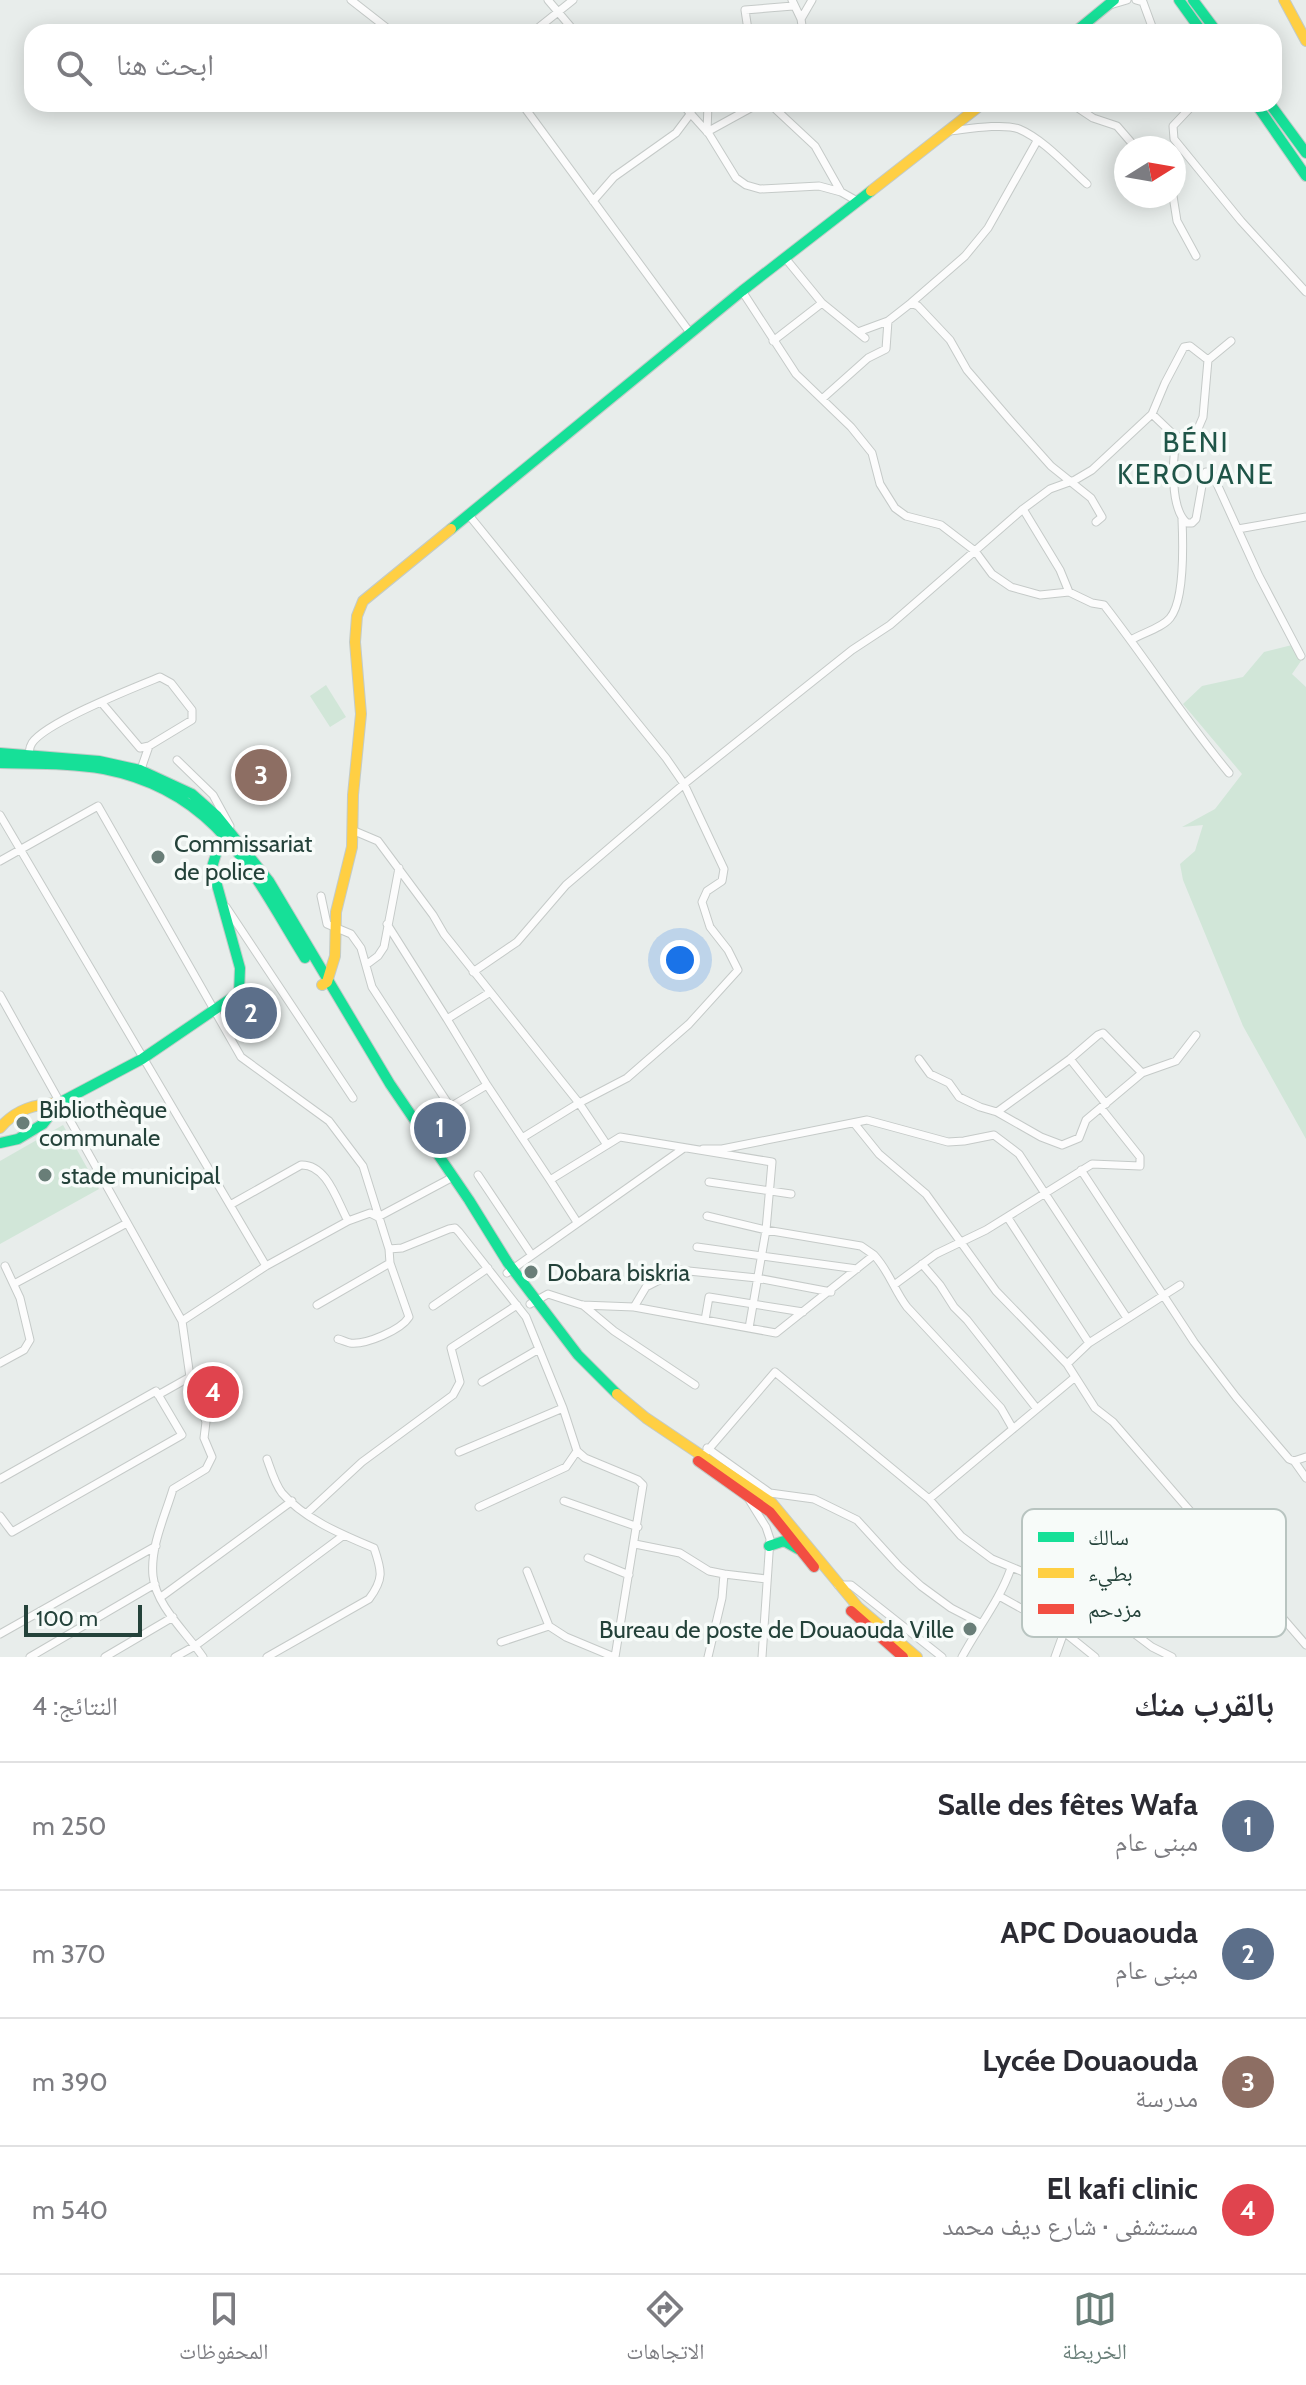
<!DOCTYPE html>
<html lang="ar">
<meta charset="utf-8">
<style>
body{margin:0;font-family:Cabin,"Noto Naskh Arabic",sans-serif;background:#f7f7f7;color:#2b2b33;direction:rtl}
.compass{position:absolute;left:1114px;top:136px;width:72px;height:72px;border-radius:50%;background:#fff;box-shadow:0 4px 20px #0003;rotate:79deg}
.scale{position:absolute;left:24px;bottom:20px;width:118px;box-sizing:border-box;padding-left:8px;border:4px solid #24423a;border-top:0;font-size:22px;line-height:28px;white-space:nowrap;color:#24423a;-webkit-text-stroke:6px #f7fbf9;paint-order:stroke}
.you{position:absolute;left:680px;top:960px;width:28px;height:28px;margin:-20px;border:6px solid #fff;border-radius:50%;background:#1a73e8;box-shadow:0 0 0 12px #1a73e833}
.badge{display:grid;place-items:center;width:52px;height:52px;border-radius:50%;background:#697e78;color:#fff;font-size:26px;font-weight:700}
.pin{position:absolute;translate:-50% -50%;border:4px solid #fff;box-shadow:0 2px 8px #0006}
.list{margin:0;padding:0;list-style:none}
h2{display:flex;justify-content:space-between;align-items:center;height:104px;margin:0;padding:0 32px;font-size:34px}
h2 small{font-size:26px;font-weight:400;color:#7c7c81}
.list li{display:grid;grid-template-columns:52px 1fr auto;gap:24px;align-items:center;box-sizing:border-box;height:128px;padding:0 32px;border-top:2px solid #e1e1e2}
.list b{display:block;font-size:30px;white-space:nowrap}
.list p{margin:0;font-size:26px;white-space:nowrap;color:#7c7c81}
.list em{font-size:26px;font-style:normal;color:#7c7c81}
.icon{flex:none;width:44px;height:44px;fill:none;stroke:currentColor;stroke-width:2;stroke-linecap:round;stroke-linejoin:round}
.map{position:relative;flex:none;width:1306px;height:1657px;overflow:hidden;direction:ltr}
.search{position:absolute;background:#fff;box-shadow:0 4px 20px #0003;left:24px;right:24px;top:24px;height:88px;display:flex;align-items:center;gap:20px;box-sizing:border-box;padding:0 28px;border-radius:24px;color:#7c7c81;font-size:30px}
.sheet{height:616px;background:#fff}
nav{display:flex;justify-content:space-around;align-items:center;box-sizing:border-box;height:112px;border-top:2px solid #e1e1e2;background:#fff;font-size:22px;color:#7c7c81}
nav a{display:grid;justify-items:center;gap:4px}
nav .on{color:#697e78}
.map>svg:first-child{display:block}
</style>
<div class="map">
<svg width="1306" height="1657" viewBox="0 0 1306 1657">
<rect width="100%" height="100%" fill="#e8edeb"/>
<path fill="#d1e6d8" d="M1292,645L1301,661L1292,674L1306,687V1139L1243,1026L1183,880L1180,864L1195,851L1203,825L1182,827L1215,809L1242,774L1183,704L1202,686L1243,677L1264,652Z
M326,685L346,717L330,727L310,696Z
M63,1125L99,1189L0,1244V1161Z"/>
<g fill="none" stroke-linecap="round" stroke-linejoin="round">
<g stroke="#c5cac8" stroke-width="9">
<path id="street" d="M351,0L392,32
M548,0L575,32
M792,0L801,19L803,32
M1136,0L1143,2L1154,32
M1110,5L1127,0
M801,19L812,0
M533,32L573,0
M746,32L748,30L745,10L793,6
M522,104L691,334
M682,104L709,134L736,178L746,185L760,189L819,186L841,192L859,202
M770,104L815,146L841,192
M1072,104L1093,118L1117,126L1136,148
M1189,104L1190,108L1173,126L1174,139L1241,221L1306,292
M950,131C968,129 1003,123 1019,129C1043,139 1067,166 1087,184
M707,132L758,104
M707,132L708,104
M1173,196L1177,221L1196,256
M593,201L614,177L676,133L691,113
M786,259L822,303L865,338
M742,291L796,374L851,427L872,453L880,484L895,508L906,516L941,525L975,551L992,574L1011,587L1040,595L1069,592L1092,603L1104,605C1147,660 1184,719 1229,773
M911,303L965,256L988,228L1037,141
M858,332L888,321
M773,341L822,303
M1231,341L1208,360L1203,417L1197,431L1177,438C1172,459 1170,509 1187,523H1192L1196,519L1203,480L1206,472L1212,473L1259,576L1301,656
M822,399L868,358L886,349L888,321L911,303L918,306L950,340L967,370L1010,420L1051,466L1091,498L1102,517L1096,522
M1152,414L1177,438
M1023,509L1060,570L1069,592
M468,514L666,758L684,784L724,869L722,881L707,891L702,902L710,927L728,950L738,970L689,1024L627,1078L579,1103L607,1145
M1238,529L1306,517
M1131,640C1142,633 1162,628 1170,618C1185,600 1183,542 1182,519
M29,754C30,749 29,748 32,743C46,722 133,688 160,677L171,683L192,710V720L149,746L140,748L101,702
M177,760L213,795L230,826
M140,772L149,746
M0,815L266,1266
M352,830L378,841L433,915L444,934L579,1103L522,1138
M0,861L98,806L241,1057L329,1121L363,1166L389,1249L390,1263L409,1317C401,1330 366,1345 350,1343C346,1342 342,1340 338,1339
M321,896L327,924L351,934L361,948L372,987L460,1122
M226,907L353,1098
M387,924L447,1019L489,993
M366,965L378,956L384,947L399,868
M473,972L517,942L566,885L684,784L852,650L890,625L1023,509L1050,489L1075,480L1092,470L1152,414L1165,383L1184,347L1190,346L1208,360
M0,995L182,1321L266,1266L348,1221L370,1213L378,1217L453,1177
M447,1019L487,1085
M919,1059L930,1074L949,1083L959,1097L980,1107L997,1112L1041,1137L1062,1145L1079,1138L1086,1120L1142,1073L1176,1061L1196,1035
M1070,1059L1106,1104
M450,1107L487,1085L550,1180L620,1137L772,1162L766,1230L749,1328
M997,1112L1070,1059L1098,1035L1103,1033L1142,1073
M854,1123L879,1154L926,1194L996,1291L1067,1364L1095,1408L1113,1422L1306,1645
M703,1149H722L867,1120L948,1142L964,1141L994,1135L1019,1154L1127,1318
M1081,1170L1194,1342L1236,1397L1289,1459L1294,1461L1306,1457
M478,1175L531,1254
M550,1180L577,1222
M709,1182L791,1194
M230,1205L301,1165C327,1164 337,1201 348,1221
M707,1216L766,1230L861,1246L874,1255
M1008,1218L1089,1343
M697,1247L857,1269
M389,1249L402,1248L449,1229L455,1228L459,1232L526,1317L563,1408L577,1451L585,1458L638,1480L643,1485L615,1657
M922,1264L940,1285L954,1307L967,1320L1037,1409
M507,1273L684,1148
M14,1284L127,1223
M894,1285L936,1254L986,1230L1092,1164L1140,1166V1157L1101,1108
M530,1304L548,1294L582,1305L634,1307L776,1333L874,1255C889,1271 894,1290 907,1307L1001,1408L1013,1429
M317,1305L390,1263
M583,1305L614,1331L695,1385
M433,1306L488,1268
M634,1307L646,1287L679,1270L757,1278L831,1292
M705,1320L709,1297L803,1312
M182,1321L190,1377L206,1422L204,1438L212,1457L206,1469L173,1489C165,1516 150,1547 153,1576C156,1606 187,1633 203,1657
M0,1363L24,1350L30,1340L20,1298L5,1266
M1067,1364L1089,1343L1180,1285
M482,1382L539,1349
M158,1395L190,1377
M707,1448L770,1493L814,1499L857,1520L899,1566L921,1586L951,1608L980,1623
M459,1452L563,1408
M702,1457L775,1372L929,1499L1074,1378
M267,1459C271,1470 275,1484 282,1493C304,1519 343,1535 374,1548C382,1571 384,1579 369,1599L267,1657
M1294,1461L1306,1478
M0,1479L156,1391L182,1435L12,1532L0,1516
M748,1498L766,1527L770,1539L762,1657
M929,1499L961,1536L992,1559L1050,1583L1103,1610L1152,1647L1172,1657
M564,1501L638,1527
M479,1507L566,1467L577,1451
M307,1513L362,1462L453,1395L460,1382L451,1348L517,1305
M635,1544L680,1553L709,1571L724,1574L722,1598L708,1657
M588,1558L629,1575
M724,1574L767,1579
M838,1585H851L942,1657
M999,1596L1064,1632L1095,1657
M161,1597L292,1501
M549,1626L566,1637L614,1657
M0,1634L156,1546
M501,1642L549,1626L527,1571
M30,1657L155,1584
M105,1657L173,1617
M175,1657L195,1646L344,1535
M962,1657C978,1627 1000,1600 1011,1568
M1055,1657L1064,1632"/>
</g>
<g stroke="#c3cbc8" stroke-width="12">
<path id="fast" d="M1179,0L1202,32
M1193,0L1217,32
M1075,32L1114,0
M1256,104L1306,176
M1270,104L1306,153
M451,529L742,291L871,191
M0,753L99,761L140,770L192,794L217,816L269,881L390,1084L469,1200L508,1263L578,1355L617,1394
M0,763C35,764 70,763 104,769C217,791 250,869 305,958
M0,1143L18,1139L43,1124L59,1103L142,1059L239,993L240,968L212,867L217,851L232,836
M769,1546L784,1541L798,1549"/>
</g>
<g stroke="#c3cbc8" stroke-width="12">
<path id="slow" d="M1284,0L1306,41
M871,191L982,104
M322,985L327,982L335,956L336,912L352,847L353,795L361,714L355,642L357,616L363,601L451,529
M0,1128C16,1109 35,1104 59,1103
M617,1394L646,1418L772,1503L858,1607L917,1657"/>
</g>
<g stroke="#c3cbc8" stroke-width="12">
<path id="jam" d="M698,1461L770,1512L814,1567
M851,1611L903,1657"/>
</g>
<use href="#street" stroke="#fcfcfc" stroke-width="7"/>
<use href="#fast" stroke="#16e098" stroke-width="10"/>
<use href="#slow" stroke="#ffcf43" stroke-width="10"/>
<use href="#jam" stroke="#f24e42" stroke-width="10"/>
</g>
<g fill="#697e78" stroke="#f7fbf9" stroke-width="3">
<circle cx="158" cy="857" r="8"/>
<circle cx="23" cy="1123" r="8"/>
<circle cx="45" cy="1175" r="8"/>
<circle cx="531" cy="1272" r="8"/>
<circle cx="970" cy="1629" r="8"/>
</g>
<g text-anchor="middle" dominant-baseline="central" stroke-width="7" stroke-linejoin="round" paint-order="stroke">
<g font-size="24" fill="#24423a" stroke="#f7fbf9" text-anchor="start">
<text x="174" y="843">Commissariat<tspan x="174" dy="28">de police</tspan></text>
<text x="39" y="1109">Bibliothèque<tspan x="39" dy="28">communale</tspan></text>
<text x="61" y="1175">stade municipal</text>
<text x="547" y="1272">Dobara biskria</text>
<text x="954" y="1629" text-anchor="end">Bureau de poste de Douaouda Ville</text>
</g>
<g font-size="28" letter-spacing="2" fill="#1f5548" stroke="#f7fbf9">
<text x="1196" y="442">BÉNI<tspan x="1196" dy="32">KEROUANE</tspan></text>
</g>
</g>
<rect x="1022" y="1509" width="264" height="128" rx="12" fill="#f7fbf9" stroke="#b8c4c0" stroke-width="2"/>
<rect x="1038" y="1532" width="36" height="10" fill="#16e098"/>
<rect x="1038" y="1568" width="36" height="10" fill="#ffcf43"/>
<rect x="1038" y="1604" width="36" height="10" fill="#f24e42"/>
<g font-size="22" fill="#24423a">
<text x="1088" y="1545">سالك</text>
<text x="1088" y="1581">بطيء</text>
<text x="1088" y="1617">مزدحم</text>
</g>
</svg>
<svg class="compass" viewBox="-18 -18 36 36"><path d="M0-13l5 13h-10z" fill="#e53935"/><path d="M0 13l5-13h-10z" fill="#7c7c81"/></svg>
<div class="scale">100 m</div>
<div class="you"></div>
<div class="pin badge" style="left:440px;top:1128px;background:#5c6f8a">1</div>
<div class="pin badge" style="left:251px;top:1013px;background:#5c6f8a">2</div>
<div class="pin badge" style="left:261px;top:775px;background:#8d6e63">3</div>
<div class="pin badge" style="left:213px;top:1392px;background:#e0444e">4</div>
<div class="search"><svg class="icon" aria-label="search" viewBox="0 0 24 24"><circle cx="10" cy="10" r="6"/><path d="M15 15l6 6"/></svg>ابحث هنا</div>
</div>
<section class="sheet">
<h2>بالقرب منك<small>النتائج: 4</small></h2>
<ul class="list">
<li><span class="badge" style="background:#5c6f8a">1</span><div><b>Salle des fêtes Wafa</b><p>مبنى عام</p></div><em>250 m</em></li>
<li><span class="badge" style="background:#5c6f8a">2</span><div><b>APC Douaouda</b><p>مبنى عام</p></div><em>370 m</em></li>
<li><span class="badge" style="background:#8d6e63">3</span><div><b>Lycée Douaouda</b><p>مدرسة</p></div><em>390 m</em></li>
<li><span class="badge" style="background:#e0444e">4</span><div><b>El kafi clinic</b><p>مستشفى · شارع ديف محمد</p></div><em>540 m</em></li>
</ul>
</section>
<nav>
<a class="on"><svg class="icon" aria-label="map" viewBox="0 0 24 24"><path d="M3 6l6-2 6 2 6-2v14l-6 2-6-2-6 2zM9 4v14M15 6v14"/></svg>الخريطة</a>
<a><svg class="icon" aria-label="directions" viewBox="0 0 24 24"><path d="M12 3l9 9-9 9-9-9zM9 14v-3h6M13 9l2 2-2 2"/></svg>الاتجاهات</a>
<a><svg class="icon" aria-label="saved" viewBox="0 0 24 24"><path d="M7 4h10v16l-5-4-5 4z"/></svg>المحفوظات</a>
</nav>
